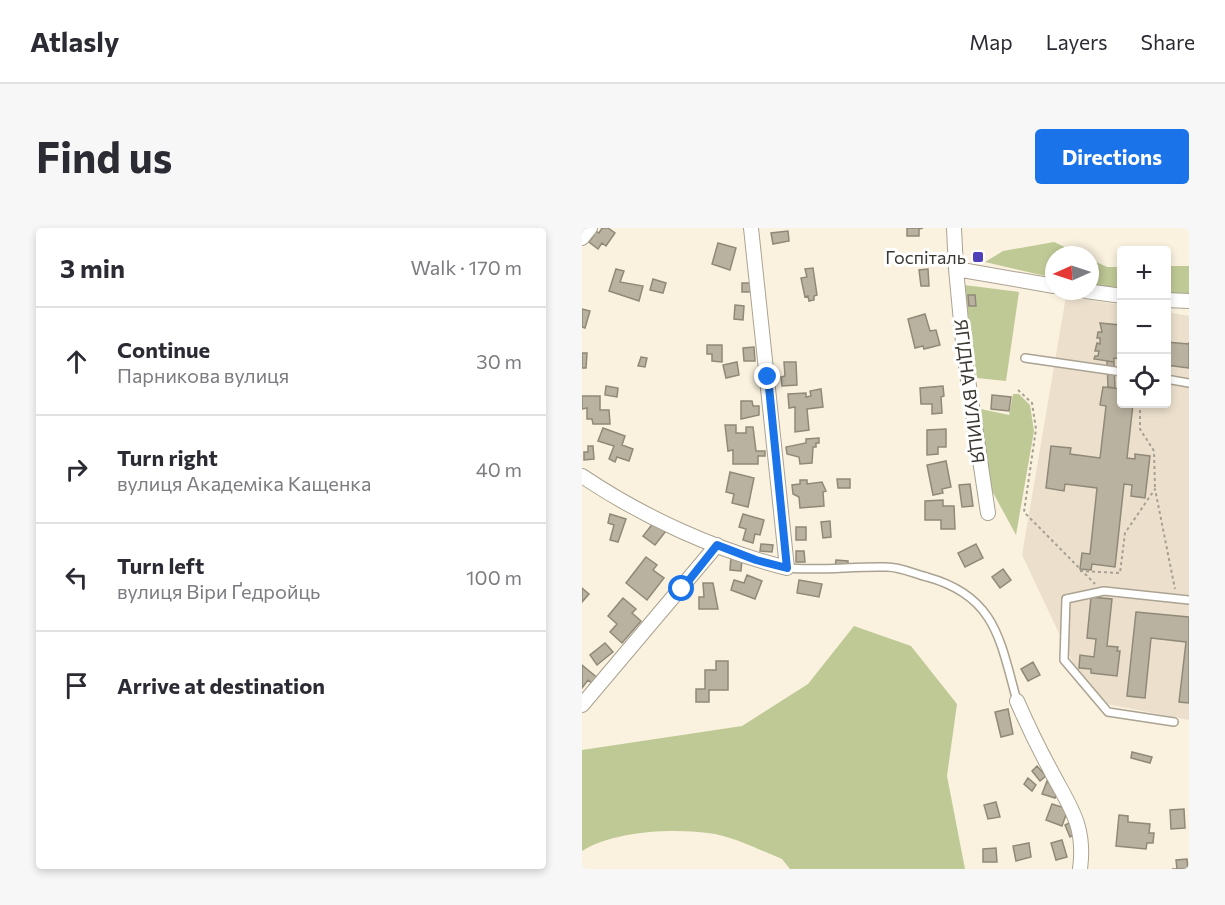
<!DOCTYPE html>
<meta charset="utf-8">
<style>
body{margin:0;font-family:Commissioner,sans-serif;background:#f7f7f7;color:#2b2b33}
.controls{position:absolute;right:18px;top:18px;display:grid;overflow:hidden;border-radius:6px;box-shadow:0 3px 9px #0003}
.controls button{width:54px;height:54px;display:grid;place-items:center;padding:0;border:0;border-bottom:2px solid #e1e1e2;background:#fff;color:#2b2b33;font:30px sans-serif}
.compass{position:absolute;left:463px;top:18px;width:54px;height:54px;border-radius:50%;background:#fff;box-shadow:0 3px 9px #0003;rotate:267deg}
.stop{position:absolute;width:18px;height:18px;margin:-14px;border:4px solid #1a73e8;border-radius:50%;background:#fff}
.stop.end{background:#1a73e8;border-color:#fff;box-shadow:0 2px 6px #0008}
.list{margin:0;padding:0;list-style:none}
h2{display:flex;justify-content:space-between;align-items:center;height:78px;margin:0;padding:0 24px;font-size:26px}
h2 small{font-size:20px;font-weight:400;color:#7c7c81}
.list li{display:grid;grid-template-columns:39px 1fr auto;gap:18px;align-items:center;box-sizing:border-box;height:108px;padding:0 24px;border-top:2px solid #e1e1e2}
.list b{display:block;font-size:22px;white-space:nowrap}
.list p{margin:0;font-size:20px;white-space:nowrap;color:#7c7c81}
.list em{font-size:20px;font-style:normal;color:#7c7c81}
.icon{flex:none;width:33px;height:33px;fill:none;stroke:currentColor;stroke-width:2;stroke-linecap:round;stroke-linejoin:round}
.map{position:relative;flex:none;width:607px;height:641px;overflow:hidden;border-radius:6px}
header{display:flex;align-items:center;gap:36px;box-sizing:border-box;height:84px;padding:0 30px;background:#fff;border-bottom:2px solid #e1e1e2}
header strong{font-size:28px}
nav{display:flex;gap:33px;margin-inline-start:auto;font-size:21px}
.intro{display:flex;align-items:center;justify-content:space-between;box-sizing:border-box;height:144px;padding:0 36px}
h1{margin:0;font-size:42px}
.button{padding:15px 27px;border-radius:6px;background:#1a73e8;color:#fff;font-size:21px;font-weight:700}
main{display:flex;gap:36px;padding:0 36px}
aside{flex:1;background:#fff;border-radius:6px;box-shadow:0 3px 9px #0003}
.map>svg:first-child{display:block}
</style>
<header>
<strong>Atlasly</strong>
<nav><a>Map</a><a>Layers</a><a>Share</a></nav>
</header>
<div class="intro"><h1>Find us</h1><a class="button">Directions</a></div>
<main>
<aside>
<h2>3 min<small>Walk · 170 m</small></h2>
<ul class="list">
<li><svg class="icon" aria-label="ahead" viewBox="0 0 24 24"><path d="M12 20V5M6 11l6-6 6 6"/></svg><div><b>Continue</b><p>Парникова вулиця</p></div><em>30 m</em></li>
<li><svg class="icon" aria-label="right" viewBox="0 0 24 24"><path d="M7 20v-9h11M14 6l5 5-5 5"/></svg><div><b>Turn right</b><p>вулиця Академіка Кащенка</p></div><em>40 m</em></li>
<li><svg class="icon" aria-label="left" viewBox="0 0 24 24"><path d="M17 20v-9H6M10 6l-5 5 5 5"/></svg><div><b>Turn left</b><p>вулиця Віри Ґедройць</p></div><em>100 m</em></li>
<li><svg class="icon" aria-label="arrive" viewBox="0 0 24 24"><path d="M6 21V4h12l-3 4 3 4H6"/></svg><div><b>Arrive at destination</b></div></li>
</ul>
</aside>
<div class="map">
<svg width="607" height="641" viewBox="0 0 607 641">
<rect width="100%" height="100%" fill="#faf2df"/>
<path fill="#ece0cd" d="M484,68L539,77L540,176H584L585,84L607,88V492L509,473L440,327Z"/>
<path fill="#bfc996" d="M472,14L500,27H472V50L403,34L421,23Z
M508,31L525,39H539V61L508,56Z
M584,38H607V67L585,65Z
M382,57L437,64L424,153L395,150Z
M431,166H437L448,177L452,203L434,307L409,261L398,202L399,181L427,187Z
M272,398L329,418L375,476L365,548L383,641H208L200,631C177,622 151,608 126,605C90,600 31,603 0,623V522L160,498L226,456Z"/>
<path fill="#bab2a1" stroke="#908978" stroke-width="1.5" d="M20,0H26L33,5L24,18L20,15L16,21L7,14L12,7L9,4L11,1L17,5Z
M325,0H341L337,1V8H325Z
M206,3L207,13L191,16L189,5Z
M136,15L154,20L148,42L130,36Z
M231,40L235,67L232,68V72L227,73L226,68L223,69L219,50L225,49L223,41Z
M34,41L42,43L38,54L61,58L57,73L27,63Z
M346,41L347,58H339L337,42Z
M71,51L84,55L81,65L68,62Z
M160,55H170V64H160Z
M386,67H393L394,78H387Z
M153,77L162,78L161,92L152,91Z
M0,81L8,83L3,100L0,99Z
M343,86L348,103L354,102L358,117L342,121L341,118L333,120L326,91Z
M518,95L538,97L537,108H540V138L539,131L532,130V134L512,131L513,128H516L517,123H513L515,115L518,116V110H515L516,104H520Z
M584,114L607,116V114V140L584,137Z
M125,117H140V134L130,133V126H125Z
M172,119L173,133H162L161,120Z
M0,125H5L4,140H0Z
M59,129L65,130L63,139L56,138Z
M525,133L532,134L533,160L526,159Z
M155,134L157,147L144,150L141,137Z
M202,134H214L215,157L200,158L199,149L203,148Z
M24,158L36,160L35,169L23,167Z
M361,158L362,168L359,169L360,185L350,186V176H339L338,160Z
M521,159L540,161V176H551L545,230L553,231V226L568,228L563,270L549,268L550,257L542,256L533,339L510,336L509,342L498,341L500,325L508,326L515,260L483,256L482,263L464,260L469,218L489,220L488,226L518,230L524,178L518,177Z
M239,161L241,179L225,181L227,202L213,204V179L207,180L206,166L224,165V169L229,168L228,163Z
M410,167L429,169L427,183L409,181Z
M0,168H18V182H27L28,196H11L10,191H5V180L0,181Z
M159,173H170L171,178H177V187L159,191Z
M143,197H154V205H164V199H171L174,223H183V228H176V236H151V222L146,223Z
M21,200L43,208L40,217L51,221L47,233L35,229L33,234L27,231L32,218L16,213Z
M364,201V219H356V226L345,227V202Z
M237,210V215H234V219H231L230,235L218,236L217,229L205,226L204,219L224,215V211Z
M6,218H11L12,231L2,232V224H6Z
M364,233L369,259L360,261L361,265L351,267L345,237Z
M148,244L172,250L166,279L150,275L152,266L144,264Z
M255,251H268V260H256Z
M218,252H225V256L240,254L244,263L241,264L242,278L218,280L217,269L211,266L210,257L218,256Z
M388,256L391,278L380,279L377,257Z
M361,272V278H372L373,301H359V292H343V273Z
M28,286L44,291L36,314L28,312L32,297L26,295Z
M161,286L182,292L178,307L173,306L171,315L161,312L164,301L157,299Z
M248,293L249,309L241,310L239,294Z
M72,294L84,303L73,317L61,308Z
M214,299H224V312H214Z
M179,316L191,317L190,324L178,323Z
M394,316L401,330L383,339L376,325Z
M214,323H222L223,334H214Z
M64,329L75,337L71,342L82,350L65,372L44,355Z
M149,329L160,331L159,343L148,342Z
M254,332L266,333V341L253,340Z
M421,341L429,352L418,360L410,349Z
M165,347L180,353L173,371L149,362L152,352L162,355Z
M217,352L240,356L237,369L215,365Z
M121,355H131L136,381H117V369H122Z
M0,360L7,366L0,374Z
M509,369L530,371L525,418L536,419L535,423H538L535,448L509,445V441L497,440L498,427L512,429L514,411L505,410Z
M41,370L54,381L50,385L59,393L40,415L28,404L35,396L26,388Z
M554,384L607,389V475L597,474L604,414L569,410L563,470L545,468Z
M23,415L31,424L15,437L8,427Z
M134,433H146V462H127V474H114V461H123V442H134Z
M451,434L458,447L446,453L439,441Z
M0,437L17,451L12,457L6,452L0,460Z
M426,481L431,506L419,509L413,484Z
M550,524L570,529L568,535L549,530Z
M455,538L464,548L458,553L450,543Z
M446,550L454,557L450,563L442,556Z
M465,553L473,556L476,562L473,570L460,566Z
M414,574L418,589L406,591L402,577Z
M470,576L486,581L480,598L464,592Z
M602,581L603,600L589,601L588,582Z
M537,587L546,588V594L568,596L567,605H572L571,615H565L564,621L534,618Z
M489,594L495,605L488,609L483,597Z
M480,612L485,629L474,632L469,615Z
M447,615L449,629L434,633L431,618Z
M414,620L415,634H401V621Z
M605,631L606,641H590H595L594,632Z"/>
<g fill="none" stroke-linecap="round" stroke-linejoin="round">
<g stroke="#aba392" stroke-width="10">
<path id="lane" d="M443,130L540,144
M584,151L607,155
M205,340C239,343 272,338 305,339C318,339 333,346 345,349C414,368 418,412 435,473
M592,494L526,484L482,432L484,371L522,363L607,372"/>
</g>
<g stroke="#aba392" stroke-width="16">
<path id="street" d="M372,0L374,41L472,58
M0,10L8,0
M374,41L382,125L406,285
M504,63L540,68
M584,72L607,73
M0,248C61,289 133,322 205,340L169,0
M435,473C445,496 456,519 468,541C487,578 504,596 498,641
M0,477L135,317"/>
</g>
<path stroke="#a6a092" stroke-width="2" stroke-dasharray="3 3" stroke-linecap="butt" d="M436,162L450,175L454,201L442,284L513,356
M558,176V201L572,223L573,261
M498,343L538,345L543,305L573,261L593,361"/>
<use href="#lane" stroke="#fff" stroke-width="7"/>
<use href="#street" stroke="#fff" stroke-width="14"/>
</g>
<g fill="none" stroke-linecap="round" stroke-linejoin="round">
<path stroke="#1a73e8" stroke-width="8" d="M100,361L135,317L174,332L205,340L186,149"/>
</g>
<rect fill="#4f42b9" stroke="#fff" stroke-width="2" x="390" y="23" width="12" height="12" rx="3"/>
<g text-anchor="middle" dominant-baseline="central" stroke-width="6" stroke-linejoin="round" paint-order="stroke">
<g font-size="18" fill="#3b3831" stroke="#fff" text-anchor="end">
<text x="384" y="29">Госпіталь</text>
</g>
<g font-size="18" fill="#3b3831" stroke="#fff">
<text transform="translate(388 163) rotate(83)">ЯГІДНА ВУЛИЦЯ</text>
</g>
</g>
</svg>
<div class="controls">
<button>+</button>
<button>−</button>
<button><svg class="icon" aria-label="locate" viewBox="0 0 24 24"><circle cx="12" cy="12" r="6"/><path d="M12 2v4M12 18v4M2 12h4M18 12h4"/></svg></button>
</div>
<svg class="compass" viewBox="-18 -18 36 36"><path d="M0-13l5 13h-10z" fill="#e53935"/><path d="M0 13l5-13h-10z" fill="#7c7c81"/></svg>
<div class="stop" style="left:100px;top:361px"></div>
<div class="stop end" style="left:186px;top:149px"></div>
</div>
</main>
